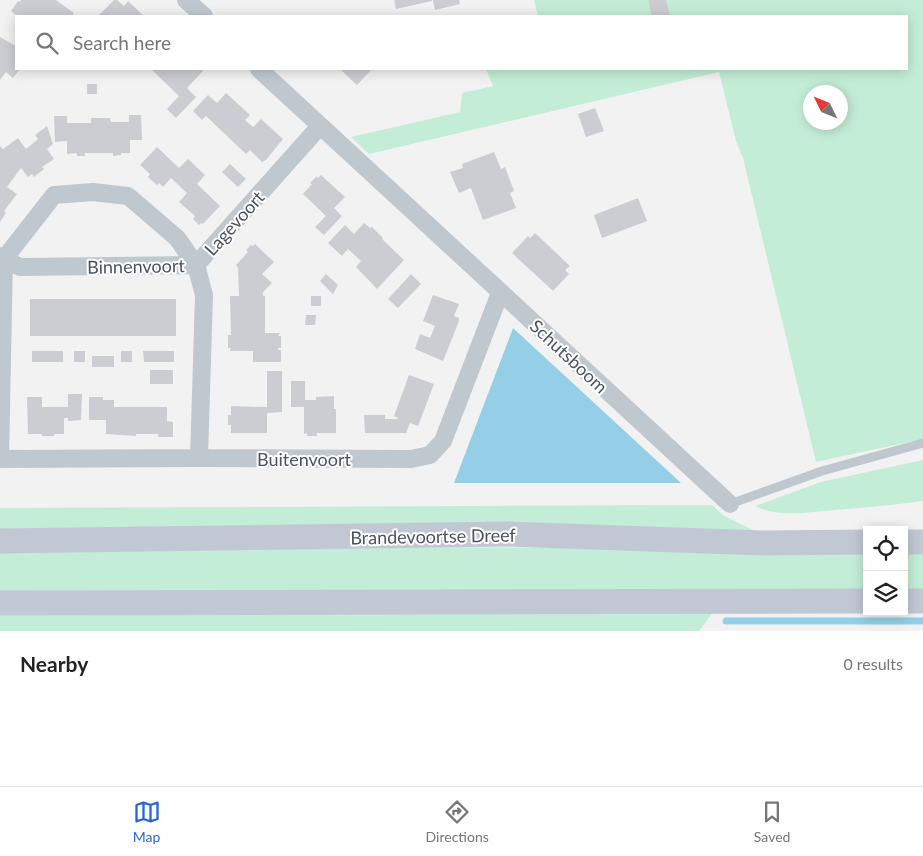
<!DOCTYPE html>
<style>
body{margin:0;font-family:Lato,sans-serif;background:#f6f6f6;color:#222}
.controls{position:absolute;right:15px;bottom:15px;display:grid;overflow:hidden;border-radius:0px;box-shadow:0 2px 12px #0003}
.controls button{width:45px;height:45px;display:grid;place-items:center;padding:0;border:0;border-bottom:1px solid #e0e0e0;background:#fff;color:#222;font:25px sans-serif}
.compass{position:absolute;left:803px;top:85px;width:45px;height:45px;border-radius:50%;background:#fff;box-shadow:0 2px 12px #0003;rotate:313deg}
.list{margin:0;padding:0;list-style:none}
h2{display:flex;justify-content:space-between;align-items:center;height:65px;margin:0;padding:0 20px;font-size:21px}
h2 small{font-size:16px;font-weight:400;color:#767676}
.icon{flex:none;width:28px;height:28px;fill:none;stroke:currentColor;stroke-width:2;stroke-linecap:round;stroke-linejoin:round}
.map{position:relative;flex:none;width:923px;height:631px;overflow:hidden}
.search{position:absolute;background:#fff;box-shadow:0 2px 12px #0003;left:15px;right:15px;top:15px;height:55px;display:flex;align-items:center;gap:12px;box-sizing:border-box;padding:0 18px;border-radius:0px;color:#767676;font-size:19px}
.sheet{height:155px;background:#fff}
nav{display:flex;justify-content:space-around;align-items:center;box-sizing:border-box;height:70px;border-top:1px solid #e0e0e0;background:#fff;font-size:14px;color:#767676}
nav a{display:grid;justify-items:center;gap:2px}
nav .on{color:#2767d8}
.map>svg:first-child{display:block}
</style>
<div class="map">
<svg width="923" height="631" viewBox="0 0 923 631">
<rect width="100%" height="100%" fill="#f3f2f2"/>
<path fill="#c4edd7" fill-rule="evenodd" d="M534,0H923V439L816,462L743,158L736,141L719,72L369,154L351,137L460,112L462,93L493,86L486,69H907V16H538ZM810,92H840V122H810Z
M923,460V501C894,505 864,508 835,510C809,512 779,518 755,506L821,482Z
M712,505L724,516L763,535L0,536V508Z
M62,547L867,548V595L0,597V548Z
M904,548H923V595H904Z
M717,607L699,631H0V609Z"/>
<path fill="#94cfe7" d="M513,328L681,483H454Z"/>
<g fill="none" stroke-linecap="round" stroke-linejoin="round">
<path stroke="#94cfe7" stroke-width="7" d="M726,621H923"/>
</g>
<path fill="#cccdd3" d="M21,0H56L74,13L72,16H17L11,11L18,1L20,2Z
M114,0H117L124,6L128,1L144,16H98Z
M394,0H432V1L396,9Z
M433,0H459L460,4L435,10Z
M648,0H666L670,16H652Z
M0,37L16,46V69H20L13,78L6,72L0,80Z
M151,69H200L203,71L187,88L196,97L176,118L167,109L179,96Z
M342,69H372L357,85L341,70Z
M87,84H97V94H87Z
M226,93L250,115L245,120L253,127L261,119L283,139L266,160L262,162L250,150L246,154L206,116L202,120L193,111L208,95L217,103Z
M595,108L604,131L586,137L578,114Z
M129,115H141L142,140H130V153H121V155L113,156V153H85V156H77V153L67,154V141L55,142L54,116H67V123H91V118H110L111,122H129Z
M47,126L53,144L47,149L54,159L42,167L44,169L34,177L32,174L28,177L21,168L7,187L17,194L4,211L6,213L0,222V146L3,149L18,138L26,149L38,139L35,135Z
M157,147L179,168L188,159L205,175L197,184L220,206L203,224L201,223L199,225L193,219L195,216L179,202L187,193L171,178L163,187L159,183L157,185L148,177L150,174L140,165Z
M494,152L501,169L505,167L514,191L510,193L516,208L483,220L471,188L459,193L450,172L463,168L462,164Z
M230,164L246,179L238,187L222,172Z
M321,175L345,197L334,208L342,216L324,235L315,227L326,216L303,194L312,184L310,183L317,176L318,178Z
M638,198L647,221L602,238L594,215Z
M364,223L370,228L372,227L383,238L382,239L404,260L377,289L356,267L361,261L348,249L342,256L328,243L345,225L354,234Z
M535,233L570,266L565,270L569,274L553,291L512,253L528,236L530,238Z
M255,244L274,262L262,274L272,283L263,292V296H265V333H280L278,336H281V348H278V350H281V362H253V351H230L231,348H228V335H231L230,296H239L238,268L236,265L248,252L246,250L251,245L253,246Z
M326,274L338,285L333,294L320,281Z
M411,274L421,284L398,308L388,299Z
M433,295L459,304L454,316L459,318V321L443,361L415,349L420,334L430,338L435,326L423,321Z
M311,296H321V306H311Z
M30,299H176V336H30Z
M306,315H316L315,325H305Z
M32,351H63V362H32Z
M74,351H85V362H74Z
M121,351H132V362H121Z
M143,351H174V362H144Z
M92,356H114V367H92Z
M150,370H173V384H150Z
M267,371H282V412L267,413V433H231V425H228V415H231V406L267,407Z
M409,375L434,384L418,426L410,423L406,433H365L364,415H385V419H397L398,418L394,416Z
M291,381H305V400H316V397L334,396V409H336V433H317V436H307V433L304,434V407H291Z
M68,394H82L81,420L68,421V418H64V434H54V436H42V434H28L27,397H42V407H68Z
M89,397H103V400H114V407H167V421L173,422V437H158V434H136V436L106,434V420H89Z"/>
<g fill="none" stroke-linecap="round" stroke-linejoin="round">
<path stroke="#c0c8cf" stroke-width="9" d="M730,504L822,471L923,443"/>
<path stroke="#c0c8cf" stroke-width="18" d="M186,0L204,16
M259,69L730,504
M93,192L128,196L177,238L196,265L20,267L4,259L54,195Z
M0,256L4,259L0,459
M199,458L204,295L196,265L320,126
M0,459L199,458L411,459L430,455L443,441L500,293"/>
<path stroke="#c1c8d3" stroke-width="25" d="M0,541L508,534L762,543L867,542
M904,542H923
M904,601H923
M0,603L867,601"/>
</g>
<g text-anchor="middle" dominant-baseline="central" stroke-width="4" stroke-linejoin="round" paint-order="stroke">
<g font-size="18" fill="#4a535e" stroke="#fff">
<text transform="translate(234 223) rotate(-48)">Lagevoort</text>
<text transform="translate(136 266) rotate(-1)">Binnenvoort</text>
<text transform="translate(569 356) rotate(43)">Schutsboom</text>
<text x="304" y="459">Buitenvoort</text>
<text transform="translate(433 536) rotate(-1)">Brandevoortse Dreef</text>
</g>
</g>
</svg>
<div class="controls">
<button><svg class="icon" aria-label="locate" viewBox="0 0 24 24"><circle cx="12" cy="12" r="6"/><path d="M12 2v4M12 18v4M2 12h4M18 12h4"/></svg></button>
<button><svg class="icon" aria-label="layers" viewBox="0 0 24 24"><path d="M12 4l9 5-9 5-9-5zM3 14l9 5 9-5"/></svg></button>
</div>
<svg class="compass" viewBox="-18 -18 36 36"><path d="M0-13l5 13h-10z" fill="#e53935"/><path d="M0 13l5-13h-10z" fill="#767676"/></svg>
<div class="search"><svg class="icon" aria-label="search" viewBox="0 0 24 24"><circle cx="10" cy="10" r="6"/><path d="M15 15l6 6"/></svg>Search here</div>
</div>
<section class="sheet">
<h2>Nearby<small>0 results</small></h2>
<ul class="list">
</ul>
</section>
<nav>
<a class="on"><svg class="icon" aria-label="map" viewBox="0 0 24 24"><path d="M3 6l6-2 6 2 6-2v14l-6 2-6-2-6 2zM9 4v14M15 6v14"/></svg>Map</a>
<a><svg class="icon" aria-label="directions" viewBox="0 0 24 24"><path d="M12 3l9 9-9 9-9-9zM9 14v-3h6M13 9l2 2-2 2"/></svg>Directions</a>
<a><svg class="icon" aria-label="saved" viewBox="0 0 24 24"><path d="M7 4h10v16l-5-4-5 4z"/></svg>Saved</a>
</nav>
